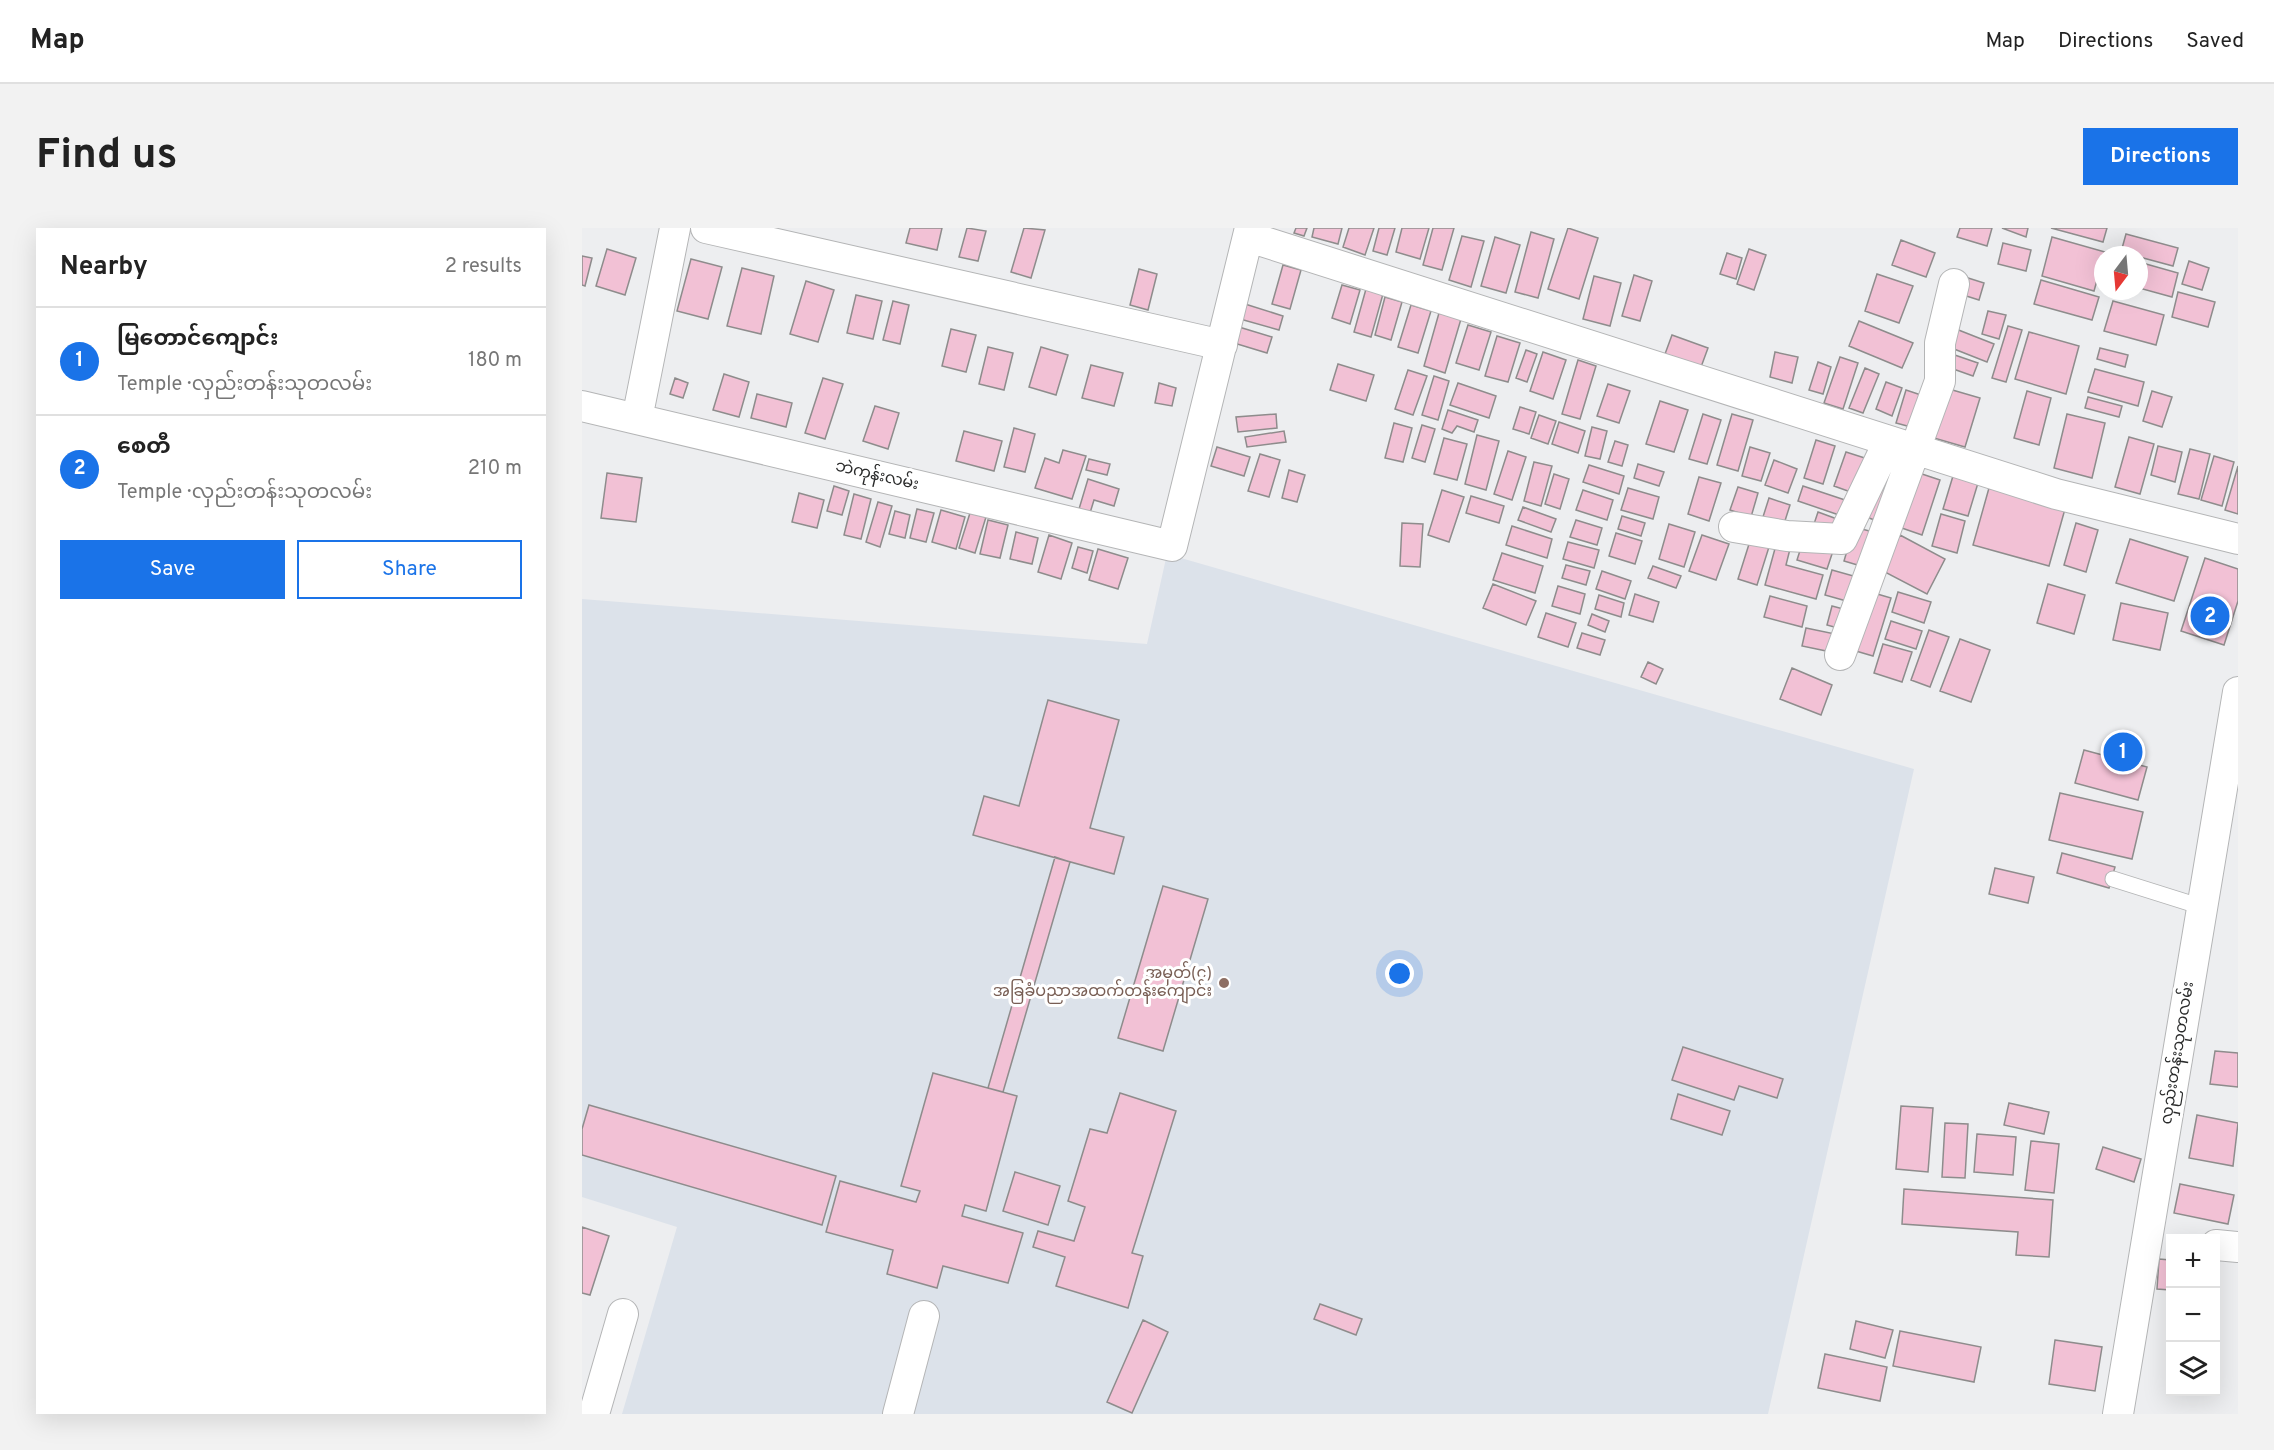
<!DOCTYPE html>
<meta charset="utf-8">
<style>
body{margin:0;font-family:Overpass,"Noto Sans Myanmar",sans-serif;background:#f2f2f2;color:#222}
.controls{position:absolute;right:18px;bottom:18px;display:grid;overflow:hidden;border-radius:0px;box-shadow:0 6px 24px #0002}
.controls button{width:54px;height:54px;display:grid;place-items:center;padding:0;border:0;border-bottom:2px solid #e0e0e0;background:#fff;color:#222;font:30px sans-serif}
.compass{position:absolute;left:1512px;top:18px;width:54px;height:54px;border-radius:50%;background:#fff;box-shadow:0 6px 24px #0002;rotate:196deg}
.you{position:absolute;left:818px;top:746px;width:21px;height:21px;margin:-15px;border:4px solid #fff;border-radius:50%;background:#1a73e8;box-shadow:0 0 0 9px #1a73e833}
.badge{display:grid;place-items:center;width:39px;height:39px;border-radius:50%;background:#1a73e8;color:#fff;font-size:20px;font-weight:700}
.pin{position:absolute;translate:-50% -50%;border:3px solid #fff;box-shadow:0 2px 6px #0006}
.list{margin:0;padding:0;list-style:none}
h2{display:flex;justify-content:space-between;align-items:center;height:78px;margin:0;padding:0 24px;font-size:26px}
h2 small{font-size:20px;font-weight:400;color:#767676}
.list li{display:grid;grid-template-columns:39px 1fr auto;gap:18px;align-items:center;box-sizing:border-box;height:108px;padding:0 24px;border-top:2px solid #e0e0e0}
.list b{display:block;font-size:22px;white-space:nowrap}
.list p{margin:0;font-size:20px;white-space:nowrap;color:#767676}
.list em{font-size:20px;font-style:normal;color:#767676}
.actions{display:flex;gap:12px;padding:18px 24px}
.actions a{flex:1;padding:14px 0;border:2px solid #1a73e8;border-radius:0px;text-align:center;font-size:21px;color:#1a73e8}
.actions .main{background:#1a73e8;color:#fff}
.icon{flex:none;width:33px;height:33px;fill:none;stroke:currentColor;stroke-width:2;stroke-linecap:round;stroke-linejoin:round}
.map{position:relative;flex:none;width:1656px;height:1186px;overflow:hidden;border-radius:0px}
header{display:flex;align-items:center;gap:36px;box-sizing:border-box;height:84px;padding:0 30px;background:#fff;border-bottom:2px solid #e0e0e0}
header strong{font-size:28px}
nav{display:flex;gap:33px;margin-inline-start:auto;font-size:21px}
.intro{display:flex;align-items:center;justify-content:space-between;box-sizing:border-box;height:144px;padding:0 36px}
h1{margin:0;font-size:42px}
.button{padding:15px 27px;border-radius:0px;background:#1a73e8;color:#fff;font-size:21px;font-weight:700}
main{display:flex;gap:36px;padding:0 36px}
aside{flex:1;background:#fff;border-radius:0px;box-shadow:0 6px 24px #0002}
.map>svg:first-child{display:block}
</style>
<header>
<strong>Map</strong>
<nav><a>Map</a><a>Directions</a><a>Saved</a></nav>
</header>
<div class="intro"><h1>Find us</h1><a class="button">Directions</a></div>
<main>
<aside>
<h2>Nearby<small>2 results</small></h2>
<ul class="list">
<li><span class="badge">1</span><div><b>မြတောင်ကျောင်း</b><p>Temple · လှည်းတန်းသုတလမ်း</p></div><em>180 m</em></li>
<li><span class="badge">2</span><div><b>စေတီ</b><p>Temple · လှည်းတန်းသုတလမ်း</p></div><em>210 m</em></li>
</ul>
<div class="actions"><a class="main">Save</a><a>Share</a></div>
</aside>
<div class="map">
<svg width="1656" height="1186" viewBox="0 0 1656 1186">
<rect width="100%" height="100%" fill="#edeef0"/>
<path fill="#dce2ea" d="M585,326L1332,541L1186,1186H40L95,999L0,969V371L565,416Z"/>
<path fill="#f2c1d5" stroke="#8e8c8c" stroke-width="1.5" d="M328,0H360L355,22L324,15Z
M385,0L404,3L396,33L377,29Z
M442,0L463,2L449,50L429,44Z
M714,0H725L722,8L712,5Z
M732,0H760L756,16L730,9Z
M767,0H792L783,27L761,19Z
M797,0H813L805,27L791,23Z
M820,0H847L838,31L814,24Z
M851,0H872L860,42L841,37Z
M986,0L1016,10L997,71L966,61Z
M1378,0H1410L1405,18L1375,9Z
M1420,0H1446L1444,9Z
M1469,0H1525L1521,14Z
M949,4L972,11L956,70L933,64Z
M1544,6L1596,20L1591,38L1539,24Z
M880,8L902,13L889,59L867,52Z
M913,9L938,17L924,65L899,58Z
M1470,9L1523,24L1512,63L1460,48Z
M1319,12L1353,25L1344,49L1310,37Z
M1421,15L1449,22L1444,43L1416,36Z
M25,21L54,30L43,67L14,58Z
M1167,21L1184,27L1172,62L1155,56Z
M1145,25L1160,30L1154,51L1138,46Z
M0,28L10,30L3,58L0,57Z
M109,31L140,39L126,91L95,83Z
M1607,33L1627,40L1620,62L1600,56Z
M1557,34L1596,45L1590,69L1557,60Z
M701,37L719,42L708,81L690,76Z
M160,40L192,48L179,106L145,98Z
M557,41L575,46L566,82L548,77Z
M1295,46L1331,58L1317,95L1283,83Z
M1052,47L1070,53L1058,93L1040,88Z
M1012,48L1039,55L1028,98L1001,91Z
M1383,49L1402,55L1397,72L1378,66Z
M1459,52L1517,69L1510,92L1452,76Z
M224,53L252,62L236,114L208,106Z
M760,57L778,62L768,96L750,90Z
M784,61L801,66L789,109L772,104Z
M1596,64L1633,74L1626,99L1590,89Z
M274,67L300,73L291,111L265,105Z
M803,69L820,74L809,112L793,107Z
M311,73L327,77L318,116L301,112Z
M1531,73L1582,87L1574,117L1522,103Z
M663,76L701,88L697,102L658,91Z
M829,77L849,83L836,125L816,119Z
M1406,83L1424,87L1417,111L1400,106Z
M857,85L879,91L863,145L842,138Z
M1277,93L1331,115L1320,140L1267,118Z
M886,97L909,104L897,142L874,135Z
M1426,98L1440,102L1424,154L1410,150Z
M657,99L690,109L685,125L652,115Z
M369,101L394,107L384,144L360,138Z
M1374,101L1412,116L1405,134L1367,119Z
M1447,104L1497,118L1484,166L1433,151Z
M1090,107L1126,120L1119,139L1083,126Z
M915,108L938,115L926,154L903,148Z
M406,119L431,125L422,162L397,156Z
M459,119L486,127L474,167L447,159Z
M1518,120L1546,127L1543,139L1515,131Z
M944,122L955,126L945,154L934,150Z
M961,124L984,132L971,171L948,163Z
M1193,124L1216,129L1210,155L1188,149Z
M1364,124L1396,135L1391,148L1360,137Z
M1258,129L1276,135L1261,181L1242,175Z
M996,132L1014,138L998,191L980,186Z
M1236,134L1249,139L1241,166L1227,162Z
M756,136L792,147L784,173L748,162Z
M509,137L541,145L532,178L500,170Z
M1283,140L1297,146L1281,185L1267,180Z
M1513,141L1562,154L1556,178L1506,164Z
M826,142L845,148L831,187L813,181Z
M142,146L167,154L157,189L131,182Z
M852,148L867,153L856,192L840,187Z
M93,150L106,155L101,170L88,166Z
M241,150L261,156L243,211L223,205Z
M1304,154L1320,160L1310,188L1294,181Z
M577,155L594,160L590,178L573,175Z
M876,155L914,168L907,190L868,177Z
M1026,156L1048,163L1037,195L1015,188Z
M1367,161L1398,170L1383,219L1352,210Z
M1324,162L1339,167L1329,199L1314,195Z
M1445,163L1469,170L1457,217L1432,210Z
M1570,163L1590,169L1580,199L1561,193Z
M175,166L210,175L204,199L169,190Z
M1506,169L1540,178L1537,189L1503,180Z
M1078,173L1106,182L1092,224L1064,216Z
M293,178L317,185L306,221L281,213Z
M938,179L954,184L947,206L931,201Z
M866,182L896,192L892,204L875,198L870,205L860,201Z
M694,186L695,200L656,204L654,189Z
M1121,186L1139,192L1125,236L1107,231Z
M1150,186L1171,192L1156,243L1135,237Z
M1485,186L1523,195L1510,250L1472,240Z
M957,187L974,193L966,216L949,210Z
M977,194L1003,203L996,225L970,216Z
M812,195L830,200L821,234L803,230Z
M840,197L853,201L843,234L830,230Z
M1010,199L1025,203L1018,231L1003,228Z
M432,200L453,206L443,244L422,239Z
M382,203L420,213L412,243L374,233Z
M702,203L704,214L665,219L663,209Z
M895,207L917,213L904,262L883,256Z
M1547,209L1572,216L1558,266L1533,259Z
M862,210L885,216L875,252L852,246Z
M1234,212L1253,218L1241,256L1222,250Z
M1033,213L1046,217L1040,238L1026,234Z
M1576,218L1600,224L1593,254L1569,247Z
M635,219L668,229L662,248L629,238Z
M1168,219L1188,225L1179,253L1160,248Z
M1608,221L1628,226L1617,271L1596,266Z
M481,222L504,228L490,271L453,260L463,230L477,235Z
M926,223L944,229L930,272L912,266Z
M1264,224L1289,232L1277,267L1252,258Z
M678,226L698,232L687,269L666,263Z
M1632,228L1652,234L1640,278L1619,272Z
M507,231L528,236L525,247L504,242Z
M1192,232L1215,241L1206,265L1183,257Z
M952,234L970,238L959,278L942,273Z
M1056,236L1082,244L1077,258L1052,250Z
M1007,237L1042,248L1037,266L1001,254Z
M1656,238V286L1643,282Z
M707,242L723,247L715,274L700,270Z
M1331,243L1358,252L1340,307L1314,298Z
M25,245L60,250L54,294L19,290Z
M972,246L987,251L978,281L963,276Z
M1371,248L1396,255L1386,288L1361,281Z
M1117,249L1139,255L1127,293L1106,286Z
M1296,249L1314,256L1300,295L1282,288Z
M506,251L537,261L532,278L512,272L508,285L497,281Z
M252,258L267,263L260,287L245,283Z
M1221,258L1266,273L1260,288L1216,273Z
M1156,259L1176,265L1169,289L1148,282Z
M1046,260L1077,269L1071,291L1039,282Z
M1407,260L1483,281L1467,338L1391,317Z
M860,262L882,269L867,314L846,307Z
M1001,262L1031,272L1025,292L994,282Z
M217,265L242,272L235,300L210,294Z
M272,266L289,271L279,311L262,307Z
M889,268L922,278L917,295L884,285Z
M1187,270L1208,277L1201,299L1180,292Z
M296,274L310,278L298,319L284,314Z
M941,279L974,291L969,304L936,292Z
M335,281L352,285L344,314L328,310Z
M359,282L383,289L374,321L350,314Z
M313,283L328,287L323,310L307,306Z
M1236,284L1255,291L1250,302L1232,296Z
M388,285L404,289L393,325L377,320Z
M1359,286L1383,293L1375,325L1350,318Z
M1040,288L1063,295L1059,308L1036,301Z
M406,292L426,297L418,330L398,326Z
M994,292L1020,300L1015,317L988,309Z
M820,295L841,296L838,339L818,338Z
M1494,295L1516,302L1504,344L1482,337Z
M1087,296L1113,304L1102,339L1077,331Z
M930,298L970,311L965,330L924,317Z
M1272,299L1299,306L1289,341L1262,333Z
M434,304L456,310L450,336L428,331Z
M1034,305L1060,313L1053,336L1027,328Z
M467,307L490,315L479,351L456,344Z
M1120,307L1147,316L1134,352L1107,343Z
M1318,307L1363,331L1345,366L1299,342Z
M1222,310L1252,320L1245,341L1215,332Z
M1548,311L1606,329L1592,373L1534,355Z
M1168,313L1187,319L1175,357L1156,351Z
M986,314L1017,322L1012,340L981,331Z
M1194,317L1208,321L1204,337L1241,347L1234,371L1183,357Z
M496,319L511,323L505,345L490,340Z
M516,321L546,330L536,361L507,352Z
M920,325L961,338L953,365L911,352Z
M1623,330L1656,341V373L1642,417L1599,403Z
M984,337L1008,343L1004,357L980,350Z
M1071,338L1099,348L1094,360L1066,350Z
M1250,342L1275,349L1268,374L1243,367Z
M1020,343L1049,353L1043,371L1014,361Z
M911,356L954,373L944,397L901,380Z
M1466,356L1503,367L1492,406L1455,395Z
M976,358L1003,366L998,386L970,378Z
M1285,363L1309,370L1291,428L1267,421Z
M1316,364L1349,374L1342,395L1310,384Z
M1053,366L1077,374L1071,394L1047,387Z
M1017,367L1042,375L1039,389L1013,381Z
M1188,368L1225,378L1220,399L1182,389Z
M1539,375L1586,385L1578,422L1531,412Z
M1250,378L1269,383L1263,402L1245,397Z
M964,385L994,395L986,419L956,409Z
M1010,386L1027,393L1023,404L1006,397Z
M1309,393L1340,403L1334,421L1303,411Z
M1224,400L1258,407L1254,425L1220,418Z
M1347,402L1367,409L1348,459L1329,452Z
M1000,405L1023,412L1018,427L995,420Z
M1378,411L1408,422L1389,474L1358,463Z
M1301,416L1330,424L1320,454L1292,445Z
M1066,434L1081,441L1074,456L1059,449Z
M1210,440L1250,457L1239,487L1198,471Z
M466,472L537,492L508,600L542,609L532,646L391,607L402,568L437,578Z
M1502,522L1565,539L1556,572L1493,555Z
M1478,565L1561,584L1550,631L1467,612Z
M1480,625L1533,639L1527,660L1475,645Z
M473,629L488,634L421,864L406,860Z
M1413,640L1452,649L1446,675L1407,666Z
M581,658L626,671L581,823L536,810Z
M1101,819L1201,851L1195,870L1157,858L1152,872L1090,852Z
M1633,823L1656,825V859L1628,856Z
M351,845L435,868L404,983L383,977L380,988L441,1005L426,1055L361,1038L355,1060L305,1046L311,1022L244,1004L258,953L334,974L338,963L319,958Z
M538,865L594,883L550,1025L561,1028L546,1080L474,1058L483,1029L451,1019L456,1003L492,1013L503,979L486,973L508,901L525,905Z
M1096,866L1148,883L1140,907L1089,891Z
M1427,875L1467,884L1462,906L1422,897Z
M7,877L254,948L240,997L0,927V901Z
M1319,878L1351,880L1346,944L1314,941Z
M1615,887L1656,895L1651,938L1607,930Z
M1363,895L1386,896L1383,950L1360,949Z
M1395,906L1434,909L1431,947L1392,944Z
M1449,913L1477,916L1472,965L1443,962Z
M1521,919L1559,931L1552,954L1514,941Z
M433,944L478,958L466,997L421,983Z
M1598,956L1652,967L1646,996L1592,985Z
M1322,961L1471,972L1467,1029L1434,1027L1436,1004L1320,996Z
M0,999L27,1008L8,1067L0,1065Z
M1577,1031L1588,1032V1062L1575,1061Z
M738,1076L780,1091L774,1107L732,1091Z
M561,1092L586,1104L550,1185L525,1174Z
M1274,1093L1311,1102L1303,1130L1268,1121Z
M1318,1103L1399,1119L1392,1154L1311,1138Z
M1473,1112L1520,1119L1513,1163L1467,1156Z
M1243,1126L1305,1139L1298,1173L1236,1160Z"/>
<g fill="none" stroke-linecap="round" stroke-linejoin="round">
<g stroke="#b4b5b6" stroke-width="17">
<path id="lane" d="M1531,651L1620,679"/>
</g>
<g stroke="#b4b5b6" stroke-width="32">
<path id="street" d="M124,0L640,117
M667,9L1474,266L1656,311
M0,178L590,318L668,0
M55,191L93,0
M1152,299L1205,308L1260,311L1307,213
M1258,427L1358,153V115L1372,56
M1634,1017L1656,1019
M12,1186L41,1086
M316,1186L342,1088
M1536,1186L1656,464"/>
</g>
<use href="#lane" stroke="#fff" stroke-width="15"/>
<use href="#street" stroke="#fff" stroke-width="30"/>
</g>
<circle fill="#8d6e63" stroke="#fff" stroke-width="2" cx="642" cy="755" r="6"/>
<g text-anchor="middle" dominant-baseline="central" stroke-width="6" stroke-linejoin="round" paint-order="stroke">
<g font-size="16" fill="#2a2b2b" stroke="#fff">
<text transform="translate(295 248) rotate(13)">ဘဲကုန်းလမ်း</text>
<text transform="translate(1596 825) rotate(-81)">လှည်းတန်းသုတလမ်း</text>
</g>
<g font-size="16" fill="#785e54" stroke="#fff" text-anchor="end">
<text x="630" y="746">အမှတ်(၄)<tspan x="630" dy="18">အခြခံပညာအထက်တန်းကျောင်း</tspan></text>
</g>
</g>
</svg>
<div class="controls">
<button>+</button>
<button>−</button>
<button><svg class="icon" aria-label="layers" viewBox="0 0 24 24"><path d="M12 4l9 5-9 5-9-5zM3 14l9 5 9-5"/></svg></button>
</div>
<svg class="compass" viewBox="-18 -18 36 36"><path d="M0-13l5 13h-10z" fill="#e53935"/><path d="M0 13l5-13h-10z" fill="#767676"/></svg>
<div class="you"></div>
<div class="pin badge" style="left:1541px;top:524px">1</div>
<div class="pin badge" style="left:1628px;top:388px">2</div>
</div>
</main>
